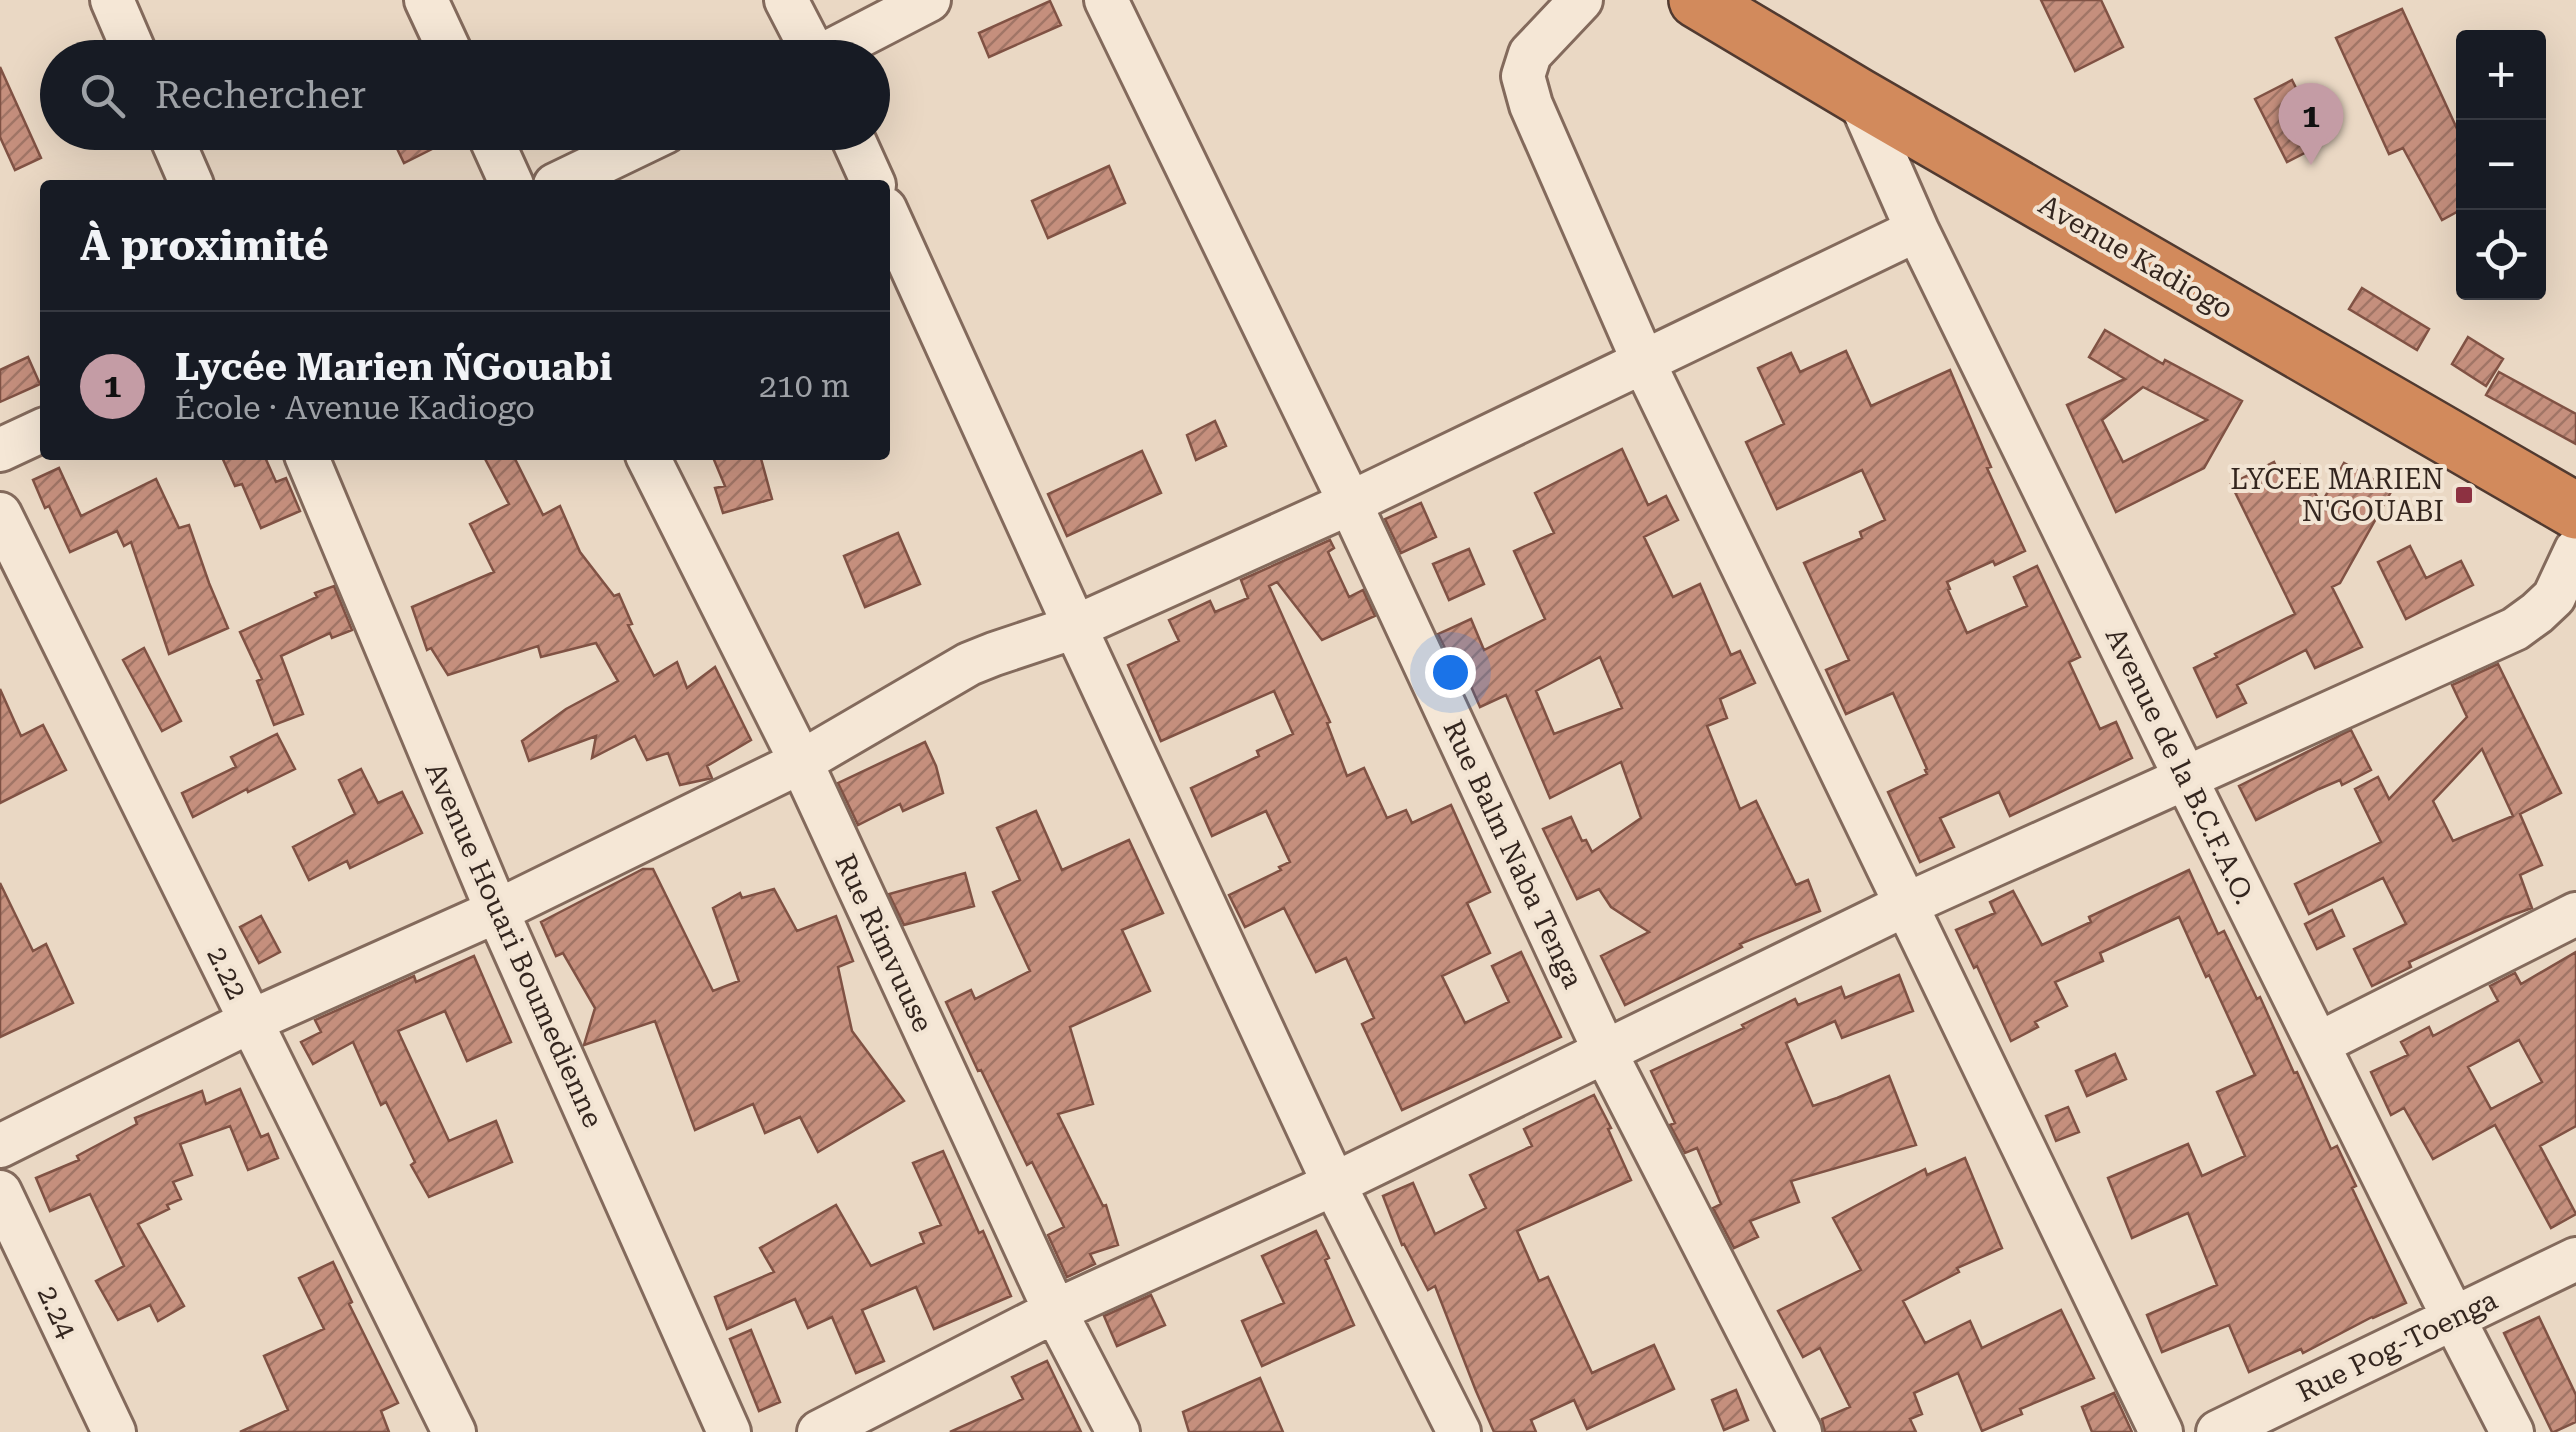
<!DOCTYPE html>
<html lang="fr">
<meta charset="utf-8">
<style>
body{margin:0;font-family:"Roboto Serif",serif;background:#242831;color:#f1f3f6}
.controls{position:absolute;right:30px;top:30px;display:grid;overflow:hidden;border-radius:10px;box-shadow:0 10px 40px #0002}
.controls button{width:90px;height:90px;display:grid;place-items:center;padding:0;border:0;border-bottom:2px solid #363941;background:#171b24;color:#f1f3f6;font:50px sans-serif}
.you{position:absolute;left:1450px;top:672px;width:35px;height:35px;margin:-25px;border:8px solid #fff;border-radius:50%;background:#1a73e8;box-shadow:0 0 0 15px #1a73e833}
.badge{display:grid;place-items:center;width:65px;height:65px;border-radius:50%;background:#c49ca5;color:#111;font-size:32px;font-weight:700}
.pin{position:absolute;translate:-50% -82px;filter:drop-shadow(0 2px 5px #0008)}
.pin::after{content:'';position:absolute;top:52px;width:35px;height:30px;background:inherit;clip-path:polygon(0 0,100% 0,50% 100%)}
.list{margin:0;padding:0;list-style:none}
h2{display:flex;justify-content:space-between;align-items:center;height:130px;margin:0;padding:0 40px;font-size:42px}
h2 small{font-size:32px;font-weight:400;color:#9ea1a6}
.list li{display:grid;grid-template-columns:65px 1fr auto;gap:30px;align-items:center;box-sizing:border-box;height:150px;padding:0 40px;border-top:2px solid #363941}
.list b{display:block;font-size:38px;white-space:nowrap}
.list p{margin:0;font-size:32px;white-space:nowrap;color:#9ea1a6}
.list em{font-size:32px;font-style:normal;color:#9ea1a6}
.icon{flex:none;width:55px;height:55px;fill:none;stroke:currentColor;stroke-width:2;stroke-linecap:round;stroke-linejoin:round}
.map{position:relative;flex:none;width:2576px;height:1432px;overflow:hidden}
.search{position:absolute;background:#171b24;box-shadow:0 10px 40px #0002;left:40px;top:40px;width:850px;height:110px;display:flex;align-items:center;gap:25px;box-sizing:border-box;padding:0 35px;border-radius:55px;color:#9ea1a6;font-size:38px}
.panel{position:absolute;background:#171b24;box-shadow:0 10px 40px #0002;left:40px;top:180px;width:850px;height:280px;border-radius:10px}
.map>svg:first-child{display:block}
</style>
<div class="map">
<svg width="2576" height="1432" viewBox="0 0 2576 1432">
<defs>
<pattern id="building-hatch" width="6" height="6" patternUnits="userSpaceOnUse" patternTransform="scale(2.5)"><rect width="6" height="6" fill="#c58f7d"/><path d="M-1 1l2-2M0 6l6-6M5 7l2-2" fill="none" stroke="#a17566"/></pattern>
</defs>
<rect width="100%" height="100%" fill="#ead8c4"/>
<path fill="url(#building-hatch)" stroke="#805244" stroke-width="2.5" fill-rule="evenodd" d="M2041,0H2101L2123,47L2075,71Z
M1050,1L1061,25L989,57L979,33Z
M2402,9L2464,144V208L2442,220L2403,148L2389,154L2336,38Z
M0,67L41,158L15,170L0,137Z
M2292,80L2324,143L2287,162L2255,99Z
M389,132H463L464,133L404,163Z
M1109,166L1125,203L1048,238L1032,201Z
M2362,288L2429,329L2417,350L2349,309Z
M2105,330L2163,364L2165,360L2242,401L2204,468L2116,512L2067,405L2125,379L2089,357ZM2143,387L2207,420L2123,462L2102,420Z
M2468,337L2503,359L2486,386L2452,364Z
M1846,351L1871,406L1950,370L1991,467L1987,468L2025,551L1995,565L1993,561L1947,582L1950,589L1948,590L1967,633L2027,606L2014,577L2037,566L2080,657L2069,662L2100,729L2116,722L2132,758L2010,816L1999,792L1940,818L1954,847L1920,862L1888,792L1927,774L1925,770L1927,769L1893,693L1846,714L1826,670L1849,660L1804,563L1862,538L1860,532L1885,520L1862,470L1777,509L1746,442L1784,424L1758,368L1791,353L1800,372Z
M28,357L40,384L0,402V370Z
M2499,372L2576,414V444L2486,395Z
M1215,421L1226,446L1196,460L1187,435Z
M1622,449L1648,505L1666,496L1678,520L1644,537L1673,597L1700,584L1731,655L1740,651L1755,683L1720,699L1727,718L1707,726L1740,809L1756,801L1796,885L1808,880L1820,911L1740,944L1742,947L1625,1005L1601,956L1649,932L1611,907L1599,889L1577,899L1543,829L1571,817L1582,841L1586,840L1592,852L1641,818L1621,762L1550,798L1506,695L1480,707L1459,659L1452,662L1438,634L1471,619L1484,650L1545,619L1514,551L1554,533L1535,493ZM1600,657L1622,708L1554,734L1536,691Z
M1142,451L1161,493L1067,536L1048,494Z
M221,455H264L276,482L286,478L300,511L261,528L242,484L235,486Z
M483,455H513L543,515L560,506L580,552L614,596L619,594L632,624L628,625L654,676L677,662L687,688L715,667L751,740L707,766L712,778L680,785L668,753L647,760L635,736L592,758L596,736L529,761L522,741L566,709L618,681L596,643L541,657L538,646L448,675L431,648L427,650L412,607L494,572L470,524L509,504Z
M712,455H760L772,499L723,513L715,488L725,486Z
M2274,462L2280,475L2300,465L2321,504L2344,463L2392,490L2340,583L2332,587L2362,647L2315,668L2306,650L2237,685L2246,703L2217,717L2194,668L2217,657L2215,654L2295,614L2231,484Z
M59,468L81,516L156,479L179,528L189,525L209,583L228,628L169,654L131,542L124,546L117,531L70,552L49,506L45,508L33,480Z
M1421,503L1436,537L1401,553L1385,519Z
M898,533L920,584L865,607L844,556Z
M1330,540L1334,548L1328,552L1349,597L1363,590L1375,616L1322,640L1277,582L1269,586L1330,722L1327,723L1347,776L1364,768L1387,818L1406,810L1412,823L1451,805L1490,892L1467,903L1490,953L1442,976L1465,1023L1509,1002L1492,966L1521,952L1561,1037L1402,1110L1362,1024L1374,1018L1346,958L1316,972L1284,908L1245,927L1229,895L1281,870L1279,867L1290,862L1266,811L1212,836L1191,788L1259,756L1257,751L1293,734L1274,691L1161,741L1128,665L1179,641L1169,620L1210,601L1215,612L1248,598L1241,580Z
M2410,546L2426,578L2461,561L2473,585L2406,619L2378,562Z
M1469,549L1484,584L1449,600L1433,564Z
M334,586L352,630L332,638L330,633L281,656L303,714L274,725L257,681L262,679L240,632L317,597L315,593Z
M144,648L181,721L162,731L123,660Z
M2498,664L2561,793L2520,814L2542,865L2520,875L2532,908L2504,918L2409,962L2411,967L2372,986L2354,949L2406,924L2383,878L2309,914L2295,884L2381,842L2355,789L2378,777L2389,799L2467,717L2452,685ZM2482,749L2513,816L2453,841L2433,801Z
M0,689L21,736L43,725L66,770L0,803Z
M2351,730L2371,770L2342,785L2340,780L2319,789L2256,820L2239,786Z
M277,734L295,769L248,792L247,789L193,817L182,793L236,767L231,757Z
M925,742L936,766L943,793L903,811L900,804L858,825L838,783Z
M361,769L378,803L402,792L422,833L350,868L347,861L309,880L293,847L355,814L339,780Z
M1036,811L1062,870L1129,840L1163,913L1122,930L1150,991L1070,1027L1093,1104L1058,1114L1103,1206L1106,1205L1118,1245L1090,1254L1095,1264L1067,1277L1048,1235L1064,1227L1032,1162L1027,1165L981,1070L978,1071L946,1002L971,990L975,999L1030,971L993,892L1020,880L997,828Z
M643,869H653L713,991L739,981L713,908L740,893L742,898L774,889L797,931L836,916L853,961L838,967L852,1031L904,1101L818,1152L800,1117L765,1133L753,1104L695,1130L655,1021L584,1045L595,1008L563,953L556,956L541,922Z
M2189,870L2218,934L2224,931L2257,999L2260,997L2294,1073L2297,1072L2331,1149L2337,1146L2356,1186L2352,1188L2406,1303L2373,1318L2372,1317L2303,1353L2301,1349L2249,1372L2229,1325L2162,1352L2147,1315L2217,1285L2188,1213L2132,1238L2108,1178L2188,1144L2202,1176L2245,1156L2217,1092L2255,1075L2209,975L2206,977L2179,917L2100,953L2103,961L2055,982L2067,1006L2035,1022L2038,1027L2011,1041L1977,966L1974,968L1956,930L1995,913L1990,902L2013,891L2042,945L2091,922L2089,917Z
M965,873L974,906L904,925L889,894Z
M0,883L33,951L46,944L73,1003L0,1037Z
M2332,910L2344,936L2317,949L2305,924Z
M261,916L280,952L259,963L240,927Z
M2576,952V1126L2540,1146L2576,1214L2551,1228L2495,1125L2433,1159L2404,1108L2391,1115L2371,1072L2408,1055L2401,1042L2429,1027L2433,1036L2498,1001L2490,986L2515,973L2521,984ZM2519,1040L2542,1082L2491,1109L2468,1067Z
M474,956L511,1042L467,1061L445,1011L398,1031L449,1141L496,1121L512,1162L429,1197L411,1165L415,1162L386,1102L381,1105L353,1042L313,1064L301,1042L321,1032L315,1020L414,976L416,982Z
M1899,975L1913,1011L1842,1038L1835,1021L1786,1043L1813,1106L1837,1098L1889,1076L1916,1145L1791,1181L1799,1202L1750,1221L1758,1237L1734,1248L1713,1208L1721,1204L1697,1148L1685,1153L1670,1125L1675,1123L1651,1071L1744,1028L1742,1025L1795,999L1798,1005L1841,987L1845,998Z
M2115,1054L2126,1079L2087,1096L2076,1071Z
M240,1089L261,1137L268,1134L278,1158L248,1170L230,1126L180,1144L192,1175L173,1182L181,1199L167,1205L169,1209L138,1224L184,1306L158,1321L150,1305L118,1320L96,1281L124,1266L90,1194L50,1211L36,1178L79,1160L77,1156L137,1124L135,1118L202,1091L206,1104Z
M1594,1095L1611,1128L1608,1129L1631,1180L1517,1231L1539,1281L1548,1277L1592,1373L1654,1345L1674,1389L1587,1429L1574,1400L1531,1420L1536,1432H1494L1476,1391L1435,1286L1428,1290L1404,1244L1402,1245L1383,1196L1413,1183L1435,1234L1486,1208L1470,1175L1532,1146L1524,1129Z
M2068,1107L2079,1132L2056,1141L2046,1116Z
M943,1151L979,1233L983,1231L1011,1296L934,1329L916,1287L862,1310L884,1361L856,1373L832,1317L808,1328L795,1299L727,1329L715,1297L774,1272L760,1248L836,1205L871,1266L924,1243L920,1233L941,1225L913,1163Z
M1965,1158L2002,1248L1957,1268L1959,1272L1903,1301L1925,1343L1970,1321L1982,1348L2061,1310L2094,1378L2020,1409L2022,1414L1982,1431L1958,1373L1914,1393L1922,1414L1910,1419L1916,1432H1825L1822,1419L1850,1407L1820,1348L1803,1357L1778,1311L1861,1270L1833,1218L1925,1169L1927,1175Z
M1316,1231L1329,1258L1325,1260L1354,1325L1262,1366L1242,1321L1284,1303L1262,1256Z
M333,1262L352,1302L349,1304L398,1403L381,1411L389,1432H240L288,1410L264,1356L324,1329L299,1278Z
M1151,1295L1165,1325L1117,1346L1104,1316Z
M2539,1317L2576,1395V1422L2554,1432H2552L2504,1333Z
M751,1330L780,1402L759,1411L730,1339Z
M1047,1361L1081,1432H950L1023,1399L1012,1377Z
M1260,1378L1283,1432H1189L1183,1412Z
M1736,1390L1748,1420L1724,1430L1712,1400Z
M2114,1393L2132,1432H2092L2082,1407Z"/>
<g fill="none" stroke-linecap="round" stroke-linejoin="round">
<g stroke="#836a5c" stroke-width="48">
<path id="minor" d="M112,0L137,58
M426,0L453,58
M786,0L816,58
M1106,0L1350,503L1605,1052L1800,1432
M1581,0L1530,54L1523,76L1531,105L1644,363L2161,1432
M817,58L929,0
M1858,96L1917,230L2186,779L2454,1319L2512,1432
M169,132L192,185
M488,132L512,185
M850,132L874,185
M555,185L665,132
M885,209L1075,627L1334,1184L1459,1432
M0,450L45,429
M306,455L497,911L729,1432
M647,455L801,762L1055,1311L1118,1432
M0,514L454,1432
M2318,1044L2576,914
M0,1146L251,1021L497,911L801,762L969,664L994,654L1075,627L1350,503L1917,230
M0,1192L114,1432
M819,1432L1055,1311L1334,1184L1905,905L2515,629L2537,613L2554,597L2576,550
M2218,1432L2576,1259"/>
</g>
<g stroke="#513a30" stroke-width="60">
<path id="highway" d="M1697,0L1858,96L2576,511"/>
</g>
<use href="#minor" stroke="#f5e7d6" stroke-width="42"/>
<use href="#highway" stroke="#d28a5c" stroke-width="55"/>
</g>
<rect fill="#8d3141" stroke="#f2e4d3" stroke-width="4" x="2454" y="485" width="20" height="20" rx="5"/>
<g text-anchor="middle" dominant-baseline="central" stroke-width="8" stroke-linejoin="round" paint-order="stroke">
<g font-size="28" fill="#34261f" stroke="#f2e4d3">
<text transform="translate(2136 257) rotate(30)">Avenue Kadiogo</text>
<text transform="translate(2180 766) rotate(64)">Avenue de la B.C.F.A.O.</text>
<text transform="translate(1513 854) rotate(65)">Rue Balm Naba Tenga</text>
<text transform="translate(884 943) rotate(65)">Rue Rimvuuse</text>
<text transform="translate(514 945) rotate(66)">Avenue Houari Boumedienne</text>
<text transform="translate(227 973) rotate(64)">2.22</text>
<text transform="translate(57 1312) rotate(65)">2.24</text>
<text transform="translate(2397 1346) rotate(-26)">Rue Pog-Toenga</text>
</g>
<g font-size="28" fill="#34261f" stroke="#f2e4d3" text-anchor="end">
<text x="2444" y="479">LYCEE MARIEN<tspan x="2444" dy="32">N'GOUABI</tspan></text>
</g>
</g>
</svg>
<div class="controls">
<button>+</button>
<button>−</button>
<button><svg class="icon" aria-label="locate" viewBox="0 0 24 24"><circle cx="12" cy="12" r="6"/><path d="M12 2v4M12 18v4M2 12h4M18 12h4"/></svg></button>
</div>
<div class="you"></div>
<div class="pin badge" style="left:2311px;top:165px">1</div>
<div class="search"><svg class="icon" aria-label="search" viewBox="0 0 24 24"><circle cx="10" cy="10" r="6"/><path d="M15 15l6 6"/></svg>Rechercher</div>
<section class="panel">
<h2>À proximité<small></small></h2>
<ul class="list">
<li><span class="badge">1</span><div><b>Lycée Marien N´Gouabi</b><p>École · Avenue Kadiogo</p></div><em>210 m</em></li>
</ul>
</section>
</div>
